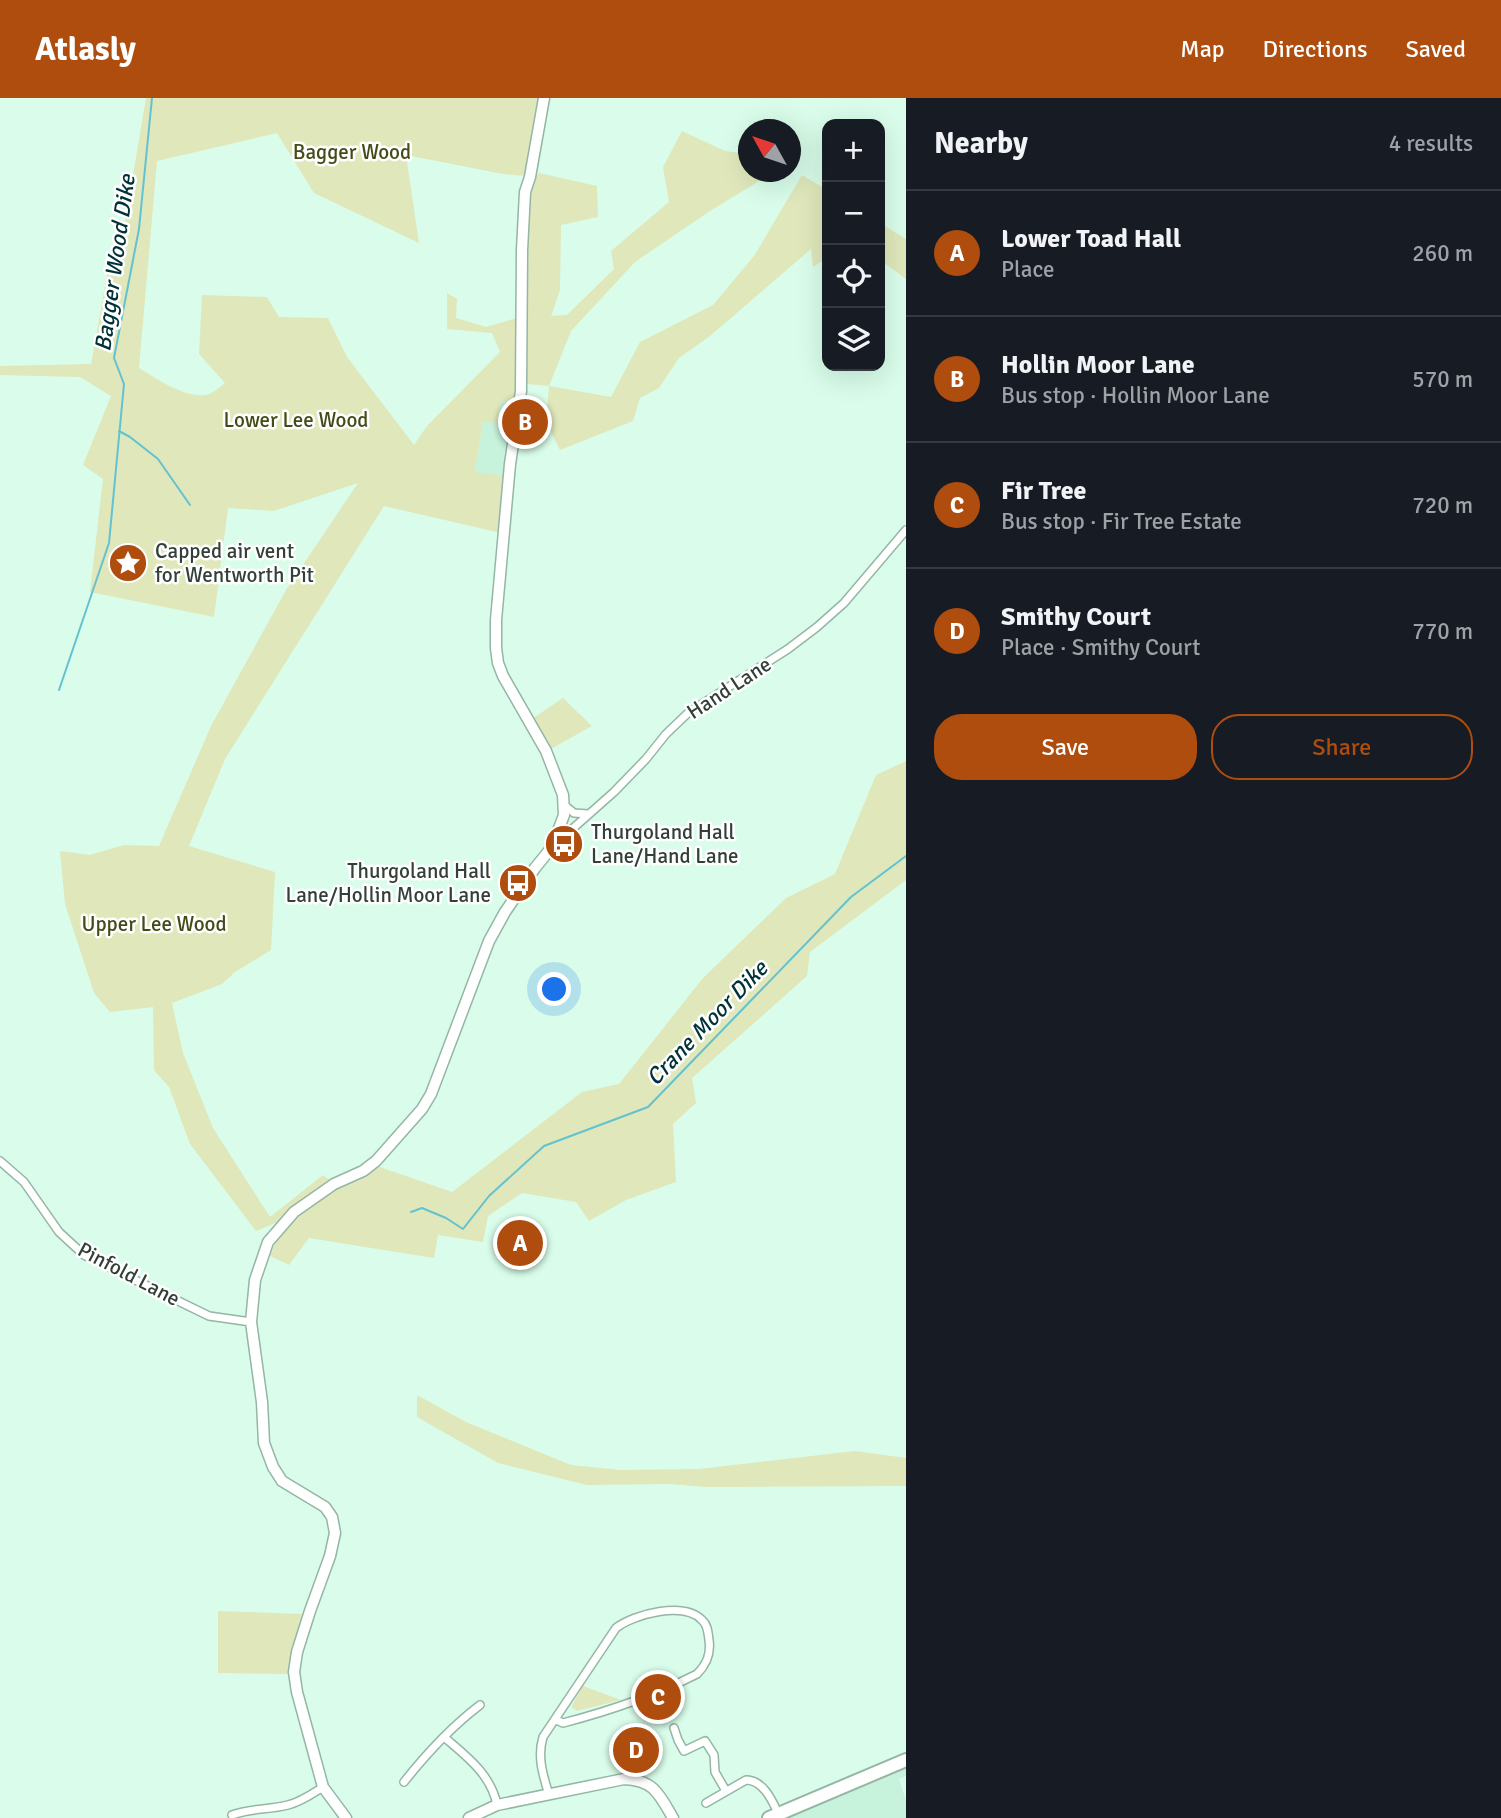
<!DOCTYPE html>
<meta charset="utf-8">
<style>
body{margin:0;font-family:Signika,sans-serif;background:#242831;color:#f1f3f6}
.controls{position:absolute;right:21px;top:21px;display:grid;overflow:hidden;border-radius:14px;box-shadow:0 7px 28px #0002}
.controls button{width:63px;height:63px;display:grid;place-items:center;padding:0;border:0;border-bottom:2px solid #363941;background:#171b24;color:#f1f3f6;font:35px sans-serif}
.compass{position:absolute;left:738px;top:21px;width:63px;height:63px;border-radius:50%;background:#171b24;box-shadow:0 7px 28px #0002;rotate:310deg}
.you{position:absolute;left:555px;top:892px;width:24px;height:24px;margin:-18px;border:5px solid #fff;border-radius:50%;background:#1a73e8;box-shadow:0 0 0 10px #1a73e833}
.badge{display:grid;place-items:center;width:46px;height:46px;border-radius:50%;background:#af4d0e;color:#fff;font-size:23px;font-weight:700}
.pin{position:absolute;translate:-50% -50%;border:4px solid #fff;box-shadow:0 2px 7px #0006}
.list{margin:0;padding:0;list-style:none}
h2{display:flex;justify-content:space-between;align-items:center;height:91px;margin:0;padding:0 28px;font-size:30px}
h2 small{font-size:23px;font-weight:400;color:#9ea1a6}
.list li{display:grid;grid-template-columns:46px 1fr auto;gap:21px;align-items:center;box-sizing:border-box;height:126px;padding:0 28px;border-top:2px solid #363941}
.list b{display:block;font-size:26px;white-space:nowrap}
.list p{margin:0;font-size:23px;white-space:nowrap;color:#9ea1a6}
.list em{font-size:23px;font-style:normal;color:#9ea1a6}
.actions{display:flex;gap:14px;padding:21px 28px}
.actions a{flex:1;padding:16px 0;border:2px solid #af4d0e;border-radius:28px;text-align:center;font-size:24px;color:#af4d0e}
.actions .main{background:#af4d0e;color:#fff}
.icon{flex:none;width:38px;height:38px;fill:none;stroke:currentColor;stroke-width:2;stroke-linecap:round;stroke-linejoin:round}
.map{position:relative;flex:none;width:906px;height:1720px;overflow:hidden}
header{display:flex;align-items:center;gap:42px;box-sizing:border-box;height:98px;padding:0 35px;background:#af4d0e;color:#fff}
header strong{font-size:33px}
nav{display:flex;gap:38px;margin-inline-start:auto;font-size:24px}
main{display:flex}
aside{flex:1;background:#171b24}
.map>svg:first-child{display:block}
</style>
<header>
<strong>Atlasly</strong>
<nav><a>Map</a><a>Directions</a><a>Saved</a></nav>
</header>
<main>
<div class="map">
<svg width="906" height="1720" viewBox="0 0 906 1720">
<rect width="100%" height="100%" fill="#d9fdea"/>
<path fill="#c7f2db" d="M501,303L515,305L505,378L475,375L483,322Z
M906,1667V1678L899,1681L906,1703V1720H778Z"/>
<path fill="#dfe7bb" d="M146,0H538L526,78L503,76L406,57L419,145L314,95L277,35L157,63L139,270C157,281 184,300 206,297C212,296 220,289 225,285L199,256L202,197L267,199L279,219L328,220L347,259L414,347L427,328L500,254L492,235L447,231V195L457,201L456,220L486,229L527,217V151L529,95L534,82L539,75L597,88L598,119L561,127L560,192L551,218L567,217L614,171L611,153L669,104L663,69L682,33L725,53L748,56V74H774L710,113L635,164L571,233L549,288L611,299L640,244L713,207L754,158L802,77L827,92V160L813,169L811,151L710,238L679,260L659,290L640,300L633,323L560,352L546,324L549,288L527,286L525,272H517L515,305L501,303L498,325L483,323L475,374L505,378L501,435L384,408L225,661L189,748L275,774L271,852L235,874L222,886L172,905L183,955L213,1030L270,1119L323,1077L331,1083L290,1111L278,1124L256,1133L190,1046L169,989L154,972L153,909L110,914L94,895L65,806L60,753L90,757L124,747L159,748L211,628L286,492L358,385L274,413L228,410L214,519L90,494L103,381L83,367L111,298L80,279L0,277V268L91,266L112,150L123,136Z
M880,125L906,141V181L880,162Z
M563,600L592,628L549,652L532,621Z
M906,663V782L810,854L807,878L692,980L696,1005L673,1026L676,1084L626,1102L589,1123L576,1104L522,1095L488,1118L483,1144L438,1137L434,1160L309,1140L289,1167L270,1158C274,1148 279,1137 286,1129C307,1103 351,1085 380,1069L452,1094L582,994L619,986L703,880L786,800L835,776L876,677Z
M417,1297L466,1324L571,1367L620,1372L699,1371L855,1353L906,1360V1388L706,1389L670,1386L587,1387L498,1365L417,1319Z
M218,1513L302,1516L293,1549L288,1576L218,1575Z
M583,1588L621,1602L577,1613L571,1609Z"/>
<g fill="none" stroke-linecap="round" stroke-linejoin="round">
<path stroke="#62c2d1" stroke-width="2" d="M119,333L130,339L158,361L190,407
M59,592L109,445L124,286L114,260L139,131L152,0
M411,1114L422,1110L446,1120L463,1131L489,1098L544,1048L648,1009L851,799L906,758"/>
<g stroke="#94b6a4" stroke-width="10">
<path id="street" d="M564,707L574,715L588,716
M553,748L614,694L646,661L666,636L688,615L788,551L817,529L844,505L906,432
M0,1063L24,1084L59,1134L84,1157L209,1218L251,1224
M674,1630L678,1642L684,1653L705,1643L714,1657L715,1674L726,1693
M444,1639C466,1658 491,1676 497,1707
M636,1681L640,1663
M404,1684C427,1655 451,1629 480,1607
M549,1697C543,1677 537,1659 543,1639L616,1530C634,1516 684,1503 702,1522C708,1527 708,1535 709,1542C711,1556 707,1566 697,1576C654,1598 609,1613 563,1625L556,1622
M706,1705L746,1682C763,1682 772,1702 778,1715
M232,1717C250,1710 269,1712 288,1707C301,1704 312,1696 323,1689"/>
</g>
<g stroke="#94b6a4" stroke-width="13">
<path id="secondary" d="M346,1720L323,1689L297,1594L294,1574L297,1554L310,1513L330,1458L335,1435L332,1419L325,1409L282,1383L273,1369L264,1345L262,1304L251,1224L255,1182L268,1144L294,1114L334,1086L363,1073L376,1063L422,1011L431,996L489,843L505,814L535,770L552,749L564,717L563,697L546,653L503,578L498,565L496,550V522L510,366L521,293L522,152L525,94L530,79L544,0
M469,1720L497,1707L624,1681C654,1682 659,1696 673,1720"/>
</g>
<g stroke="#94b6a4" stroke-width="16">
<path id="highway" d="M769,1720L906,1662"/>
</g>
<use href="#street" stroke="#fff" stroke-width="7"/>
<use href="#secondary" stroke="#fff" stroke-width="10"/>
<use href="#highway" stroke="#fff" stroke-width="12"/>
</g>
<defs>
<g id="sight-disc" transform="scale(2.0125)"><circle r="9.5" fill="#af4d0e" stroke="#fff"/><path d="M0-6L1.8-2.2L6-1.7L2.9 1.2L3.7 5.4L0 3.3L-3.7 5.4L-2.9 1.2L-6-1.7L-1.8-2.2Z" fill="#fff"/></g>
<g id="bus-disc" transform="scale(2.0125)"><circle r="9.5" fill="#af4d0e" stroke="#fff"/><path d="M-5-6H5V4H4V6H2V4H-2V6H-4V4H-5ZM-3.5-4V0h7V-4ZM-3.5 1.2v1.5H-2V1.2ZM2 1.2v1.5H3.5V1.2Z" fill="#fff"/></g>
</defs>
<g fill-rule="evenodd">
<use href="#sight-disc" x="128" y="465"/>
<use href="#bus-disc" x="564" y="746"/>
<use href="#bus-disc" x="518" y="785"/>
</g>
<g text-anchor="middle" dominant-baseline="central" stroke-width="5" stroke-linejoin="round" paint-order="stroke">
<g font-size="21" fill="#454b17" stroke="#fff">
<text x="352" y="54">Bagger Wood</text>
<text x="296" y="322">Lower Lee Wood</text>
<text x="154" y="826">Upper Lee Wood</text>
</g>
<g font-size="21" fill="#324039" stroke="#fff" text-anchor="start">
<text x="155" y="453">Capped air vent<tspan x="155" dy="24">for Wentworth Pit</tspan></text>
<text x="591" y="734">Thurgoland Hall<tspan x="591" dy="24">Lane/Hand Lane</tspan></text>
<text x="491" y="773" text-anchor="end">Thurgoland Hall<tspan x="491" dy="24">Lane/Hollin Moor Lane</tspan></text>
</g>
<g font-size="21" fill="#324039" stroke="#fff">
<text transform="translate(729 590) rotate(-33)">Hand Lane</text>
<text transform="translate(129 1176) rotate(28)">Pinfold Lane</text>
</g>
<g font-size="23" font-style="italic" fill="#013138" stroke="#fff">
<text transform="translate(115 165) rotate(-82)">Bagger Wood Dike</text>
<text transform="translate(707 925) rotate(-46)">Crane Moor Dike</text>
</g>
</g>
</svg>
<div class="controls">
<button>+</button>
<button>−</button>
<button><svg class="icon" aria-label="locate" viewBox="0 0 24 24"><circle cx="12" cy="12" r="6"/><path d="M12 2v4M12 18v4M2 12h4M18 12h4"/></svg></button>
<button><svg class="icon" aria-label="layers" viewBox="0 0 24 24"><path d="M12 4l9 5-9 5-9-5zM3 14l9 5 9-5"/></svg></button>
</div>
<svg class="compass" viewBox="-18 -18 36 36"><path d="M0-13l5 13h-10z" fill="#e53935"/><path d="M0 13l5-13h-10z" fill="#9ea1a6"/></svg>
<div class="you"></div>
<div class="pin badge" style="left:520px;top:1145px">A</div>
<div class="pin badge" style="left:525px;top:324px">B</div>
<div class="pin badge" style="left:658px;top:1599px">C</div>
<div class="pin badge" style="left:636px;top:1652px">D</div>
</div>
<aside>
<h2>Nearby<small>4 results</small></h2>
<ul class="list">
<li><span class="badge">A</span><div><b>Lower Toad Hall</b><p>Place</p></div><em>260 m</em></li>
<li><span class="badge">B</span><div><b>Hollin Moor Lane</b><p>Bus stop · Hollin Moor Lane</p></div><em>570 m</em></li>
<li><span class="badge">C</span><div><b>Fir Tree</b><p>Bus stop · Fir Tree Estate</p></div><em>720 m</em></li>
<li><span class="badge">D</span><div><b>Smithy Court</b><p>Place · Smithy Court</p></div><em>770 m</em></li>
</ul>
<div class="actions"><a class="main">Save</a><a>Share</a></div>
</aside>
</main>
